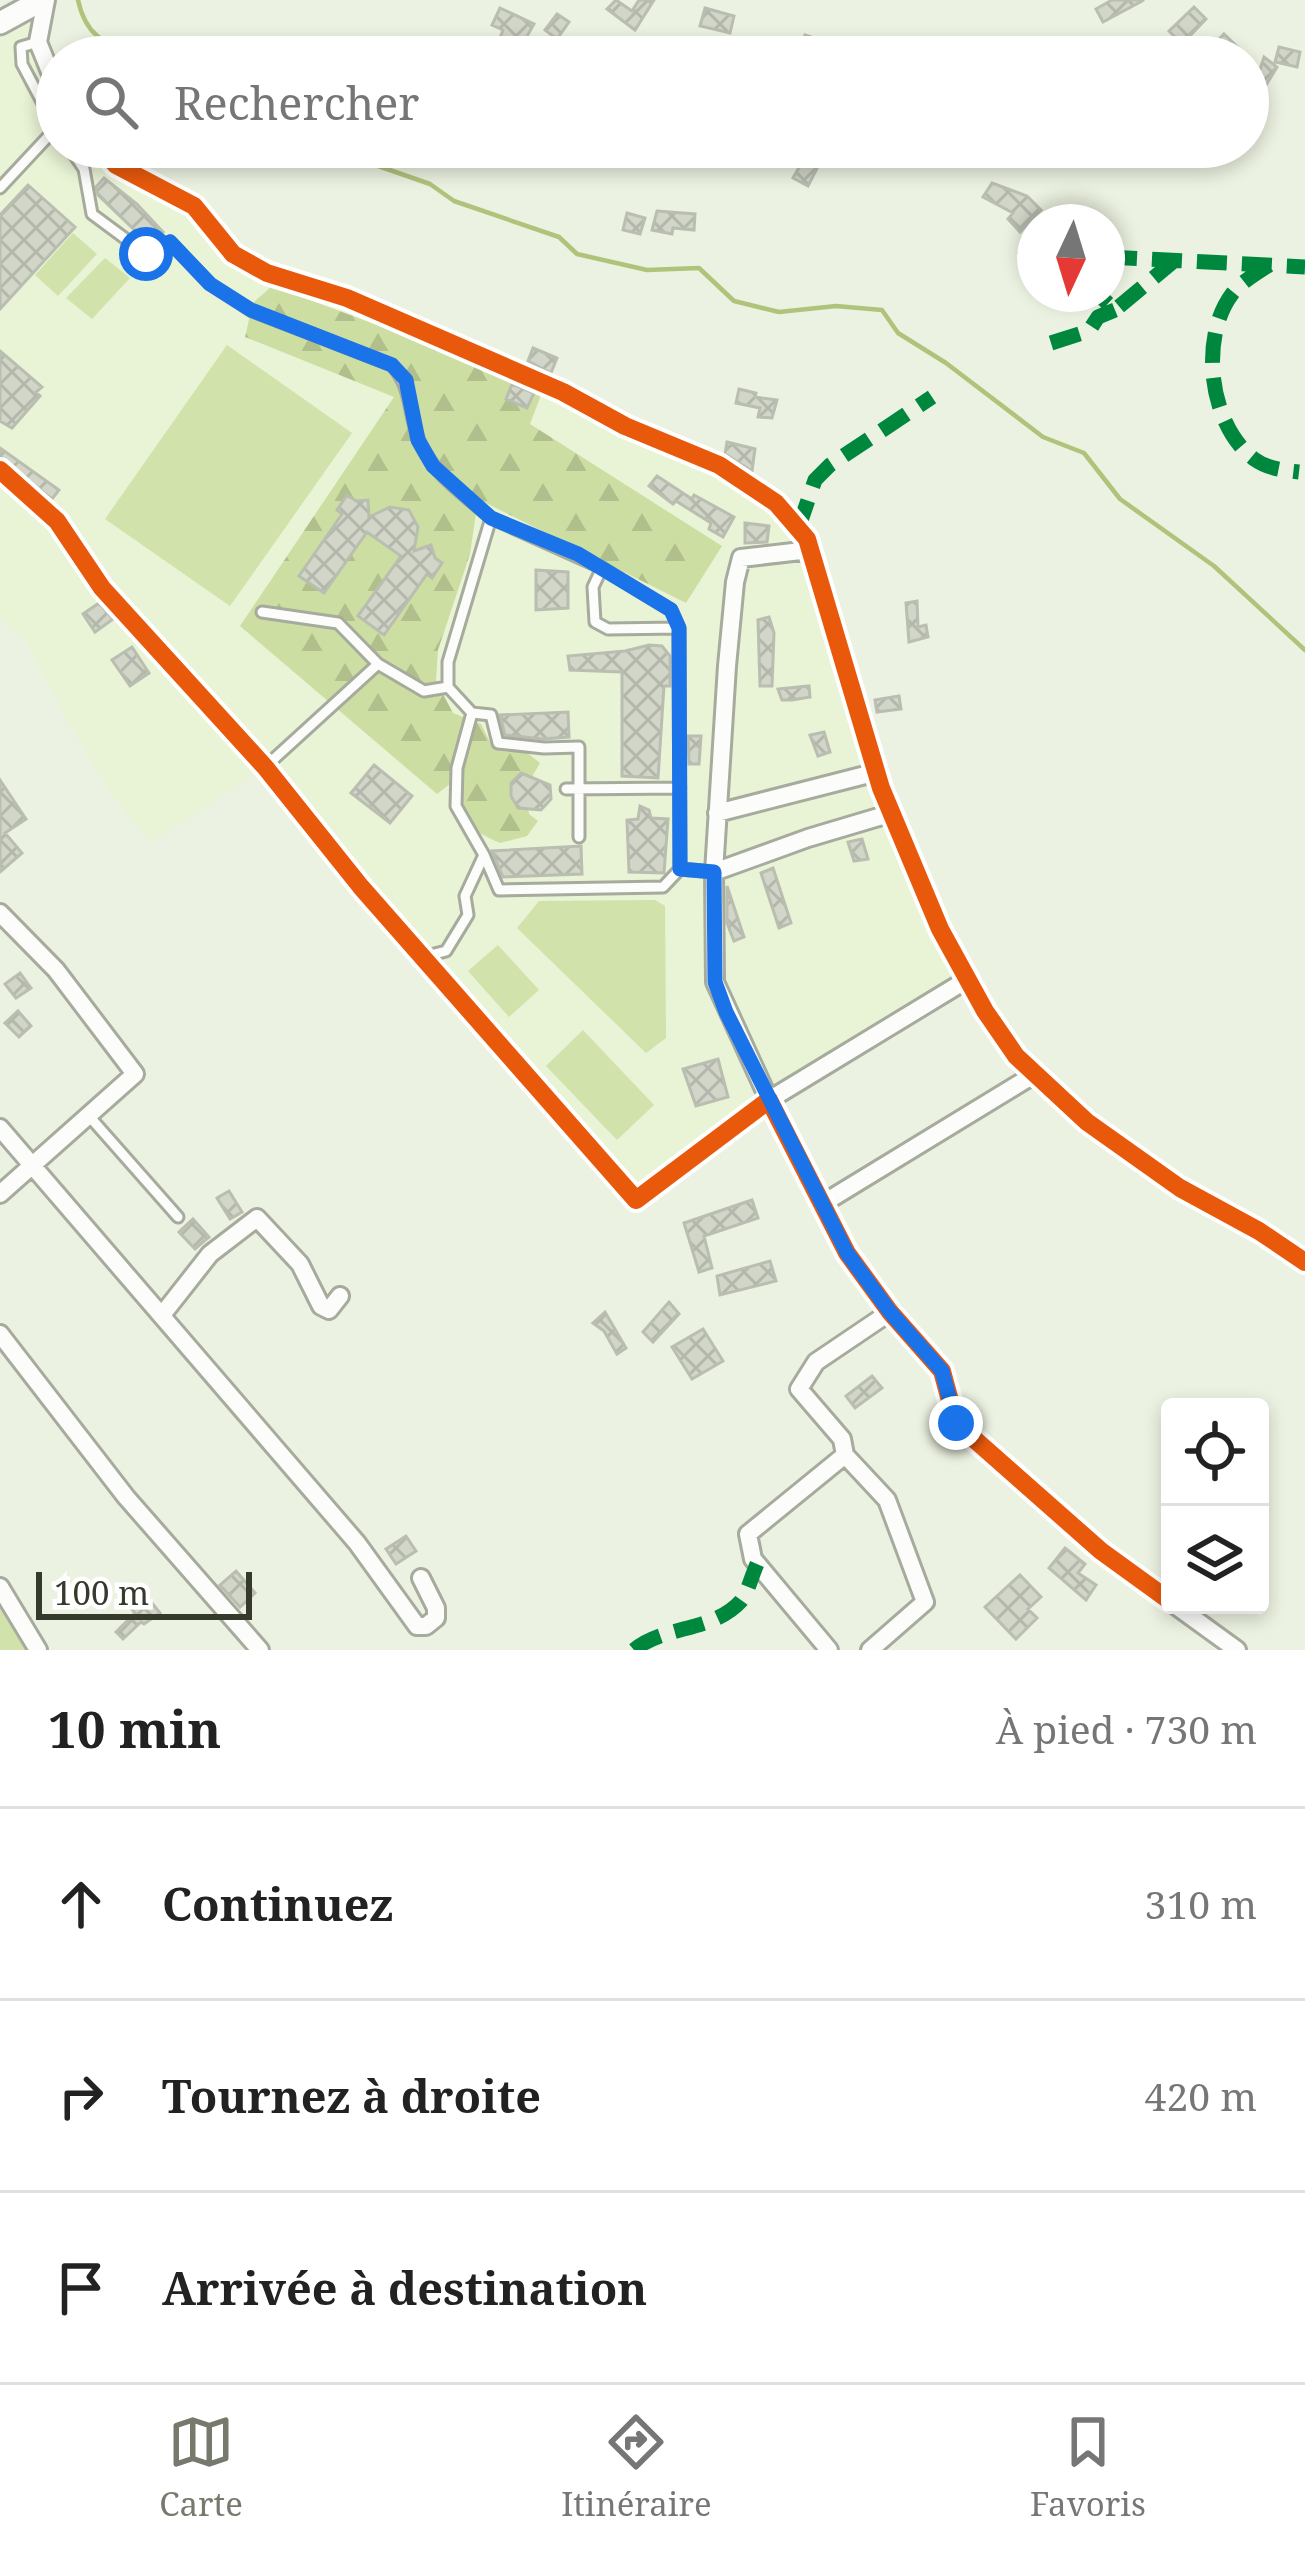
<!DOCTYPE html>
<html lang="fr">
<meta charset="utf-8">
<style>
body{margin:0;font-family:"Noto Serif",serif;background:#f2f2f2;color:#222}
.controls{position:absolute;right:36px;bottom:36px;display:grid;overflow:hidden;border-radius:12px;box-shadow:0 6px 18px #0003}
.controls button{width:108px;height:108px;display:grid;place-items:center;padding:0;border:0;border-bottom:3px solid #e0e0e0;background:#fff;color:#222;font:60px sans-serif}
.compass{position:absolute;left:1017px;top:204px;width:108px;height:108px;border-radius:50%;background:#fff;box-shadow:0 6px 18px #0003;rotate:184deg}
.scale{position:absolute;left:36px;bottom:30px;width:216px;box-sizing:border-box;padding-left:12px;border:6px solid #363a2d;border-top:0;font-size:33px;line-height:42px;white-space:nowrap;color:#363a2d;-webkit-text-stroke:9px #fff;paint-order:stroke}
.stop{position:absolute;width:36px;height:36px;margin:-27px;border:9px solid #1a73e8;border-radius:50%;background:#fff}
.stop.end{background:#1a73e8;border-color:#fff;box-shadow:0 3px 12px #0008}
.list{margin:0;padding:0;list-style:none}
h2{display:flex;justify-content:space-between;align-items:center;height:156px;margin:0;padding:0 48px;font-size:51px}
h2 small{font-size:39px;font-weight:400;color:#767676}
.list li{display:grid;grid-template-columns:78px 1fr auto;gap:36px;align-items:center;box-sizing:border-box;height:192px;padding:0 48px;border-top:3px solid #e0e0e0}
.list b{display:block;font-size:45px;white-space:nowrap}
.list em{font-size:39px;font-style:normal;color:#767676}
.icon{flex:none;width:66px;height:66px;fill:none;stroke:currentColor;stroke-width:2;stroke-linecap:round;stroke-linejoin:round}
.map{position:relative;flex:none;width:1305px;height:1650px;overflow:hidden}
.search{position:absolute;background:#fff;box-shadow:0 6px 18px #0003;left:36px;right:36px;top:36px;height:132px;display:flex;align-items:center;gap:30px;box-sizing:border-box;padding:0 42px;border-radius:66px;color:#767676;font-size:45px}
.sheet{height:732px;background:#fff}
nav{display:flex;justify-content:space-around;align-items:center;box-sizing:border-box;height:168px;border-top:3px solid #e0e0e0;background:#fff;font-size:33px;color:#767676}
nav a{display:grid;justify-items:center;gap:6px}
nav .on{color:#767a6c}
.map>svg:first-child{display:block}
</style>
<div class="map">
<svg width="1305" height="1650" viewBox="0 0 1305 1650">
<defs>
<pattern id="forest-firs" width="22" height="20" patternUnits="userSpaceOnUse" patternTransform="scale(3)"><rect width="22" height="20" fill="#cddea2"/><path d="M5 1l3.5 6h-7zM16 11l3.5 6h-7z" fill="#b1bf8c"/></pattern>
<pattern id="building-cross-hatch" width="8" height="8" patternUnits="userSpaceOnUse" patternTransform="scale(3)"><rect width="8" height="8" fill="#d1d6c8"/><path d="M0 0l8 8M0 8l8-8" fill="none" stroke="#b4b8ac"/></pattern>
</defs>
<rect width="100%" height="100%" fill="#ecf2e1"/>
<path fill="#e9f3d5" d="M40,17L57,89V147H100L194,206L233,254L347,298L719,465L807,539L877,772L968,979L769,1100L636,1200L265,767L152,842L130,819L91,763L25,640L0,618V39Z"/>
<path fill="url(#forest-firs)" d="M272,286L404,335L541,395L530,424L722,546L686,603L478,499L470,554L438,650L436,681L453,713L481,724L493,748L526,752L540,763L525,789L529,814L538,821L527,836L500,843C467,828 456,820 454,781L437,794L240,626L394,397L245,337L253,303Z"/>
<path fill="#d2e2ab" d="M73,233L97,254L58,296L35,275Z
M105,258L130,278L92,319L66,298Z
M227,345L352,433L230,606L105,519Z
M655,900L665,906L666,1038L646,1053L517,928L539,901Z
M498,945L539,990L509,1017L468,971Z
M583,1030L654,1105L617,1140L546,1066Z
M0,1601L30,1650H0Z"/>
<g fill="none" stroke-linecap="round" stroke-linejoin="round">
<path stroke="#b0c37b" stroke-width="4.5" d="M78,0C86,37 105,43 138,57
M311,147L338,152L430,184L454,201L559,237L577,254L647,270L699,268L734,301L779,312L836,306L882,310L898,333L946,363L1043,437L1084,453L1120,499L1214,566L1305,650"/>
</g>
<path fill="url(#building-cross-hatch)" stroke="#b9beb1" stroke-width="3" d="M616,0L632,11L639,0H654L635,30L607,9Z
M1112,0H1144L1103,22L1096,9Z
M1194,7L1206,19L1182,44L1169,31Z
M500,8L534,24L515,57L495,51L503,30L492,25Z
M705,8L734,16L730,33L700,26Z
M557,14L569,22L557,39L545,30Z
M1224,34L1248,57H1214L1208,51Z
M805,35L820,40L815,57H798Z
M1279,47L1300,52L1297,67L1275,62Z
M1264,57L1277,67L1263,90L1266,91L1261,109L1249,105Z
M811,147L826,151L808,186L793,178Z
M104,178L137,204L163,232L148,243L98,195L96,187Z
M992,183L1027,196L1041,210L1020,232L1008,219L1013,213L983,197Z
M28,185L75,227L0,309V215Z
M657,211L695,214L694,230L673,228L672,234L652,230Z
M627,213L645,218L640,234L623,230Z
M533,348L557,358L551,373L528,361Z
M0,351L42,387L36,392L40,396L12,428L0,421Z
M512,384L534,393L527,408L506,399Z
M739,389L756,393L755,397L777,400L772,418L758,417L760,408L736,403Z
M727,442L755,449L752,471L725,454Z
M0,448L59,490L52,499L0,458Z
M657,476L692,499L694,495L734,517L723,537L709,529L711,523L676,501L673,504L649,486Z
M347,495L356,501L368,500L369,517L390,507L409,510L418,527L414,551L431,545L435,558L442,563L432,578L427,574L384,635L358,616L401,556L367,532L324,593L299,576L342,514L337,510Z
M745,523L769,526L767,542L745,543Z
M536,570L568,572V608L536,610Z
M917,601L918,627L926,625L928,637L909,642L906,603Z
M99,603L113,619L95,632L83,614Z
M769,617L774,633L772,686H760L758,620Z
M649,645L662,646L670,656V686H664L658,778L622,776V672L570,670L568,656L625,651Z
M132,647L149,673L130,686L112,660Z
M809,686L810,697L792,700H782L778,689Z
M899,696L901,709L877,712L875,700Z
M568,712L569,737L543,739L505,735L500,715Z
M824,732L830,752L818,756L810,735Z
M688,736H701L699,764H689Z
M374,765L412,796L390,823L351,793Z
M521,773L550,785L551,799L541,810L518,808L511,796V783Z
M0,780L26,819L5,833L22,853L0,872Z
M640,806L649,810L651,818L668,819L664,873L629,872L627,820L638,819Z
M862,839L868,859L854,861L848,842Z
M581,846L582,874L503,877L492,851Z
M773,868L791,923L779,928L761,873Z
M727,886L744,937L734,941L727,923Z
M20,973L31,988L16,998L5,984Z
M18,1011L31,1026L19,1037L5,1023Z
M718,1059L728,1097L696,1106L683,1069Z
M229,1191L242,1212L230,1219L217,1198Z
M752,1200L758,1218L704,1236L712,1268L699,1272L684,1223Z
M193,1219L209,1237L195,1249L179,1232Z
M770,1261L776,1281L720,1295L717,1276Z
M669,1302L679,1314L653,1342L643,1332Z
M605,1312L626,1348L617,1354L604,1331L593,1323Z
M703,1329L723,1361L692,1379L672,1347Z
M872,1376L882,1388L855,1408L846,1396Z
M406,1536L416,1551L396,1564L386,1549Z
M1065,1548L1085,1564L1078,1573L1096,1585L1086,1600L1049,1568Z
M236,1571L255,1593L240,1607L220,1585Z
M1020,1575L1041,1597L1028,1609L1037,1618L1016,1639L985,1607Z
M143,1592L160,1613L144,1624L141,1622L123,1639L116,1632L135,1613L126,1603Z"/>
<g fill="none" stroke-linecap="round" stroke-linejoin="round">
<g stroke="#a6ab9d" stroke-width="15">
<path id="service" d="M38,42L21,47L22,64L57,130
M69,147L84,169L92,214L146,254L170,242L210,284L252,311L392,365C413,389 408,415 420,443C434,475 465,495 491,518
M0,188L56,128
M602,568L593,587L595,622L608,629L679,628
M262,612L338,623L378,664L424,691L448,687
M265,767L378,664
M566,789L680,788
M579,837V747L544,748L498,743L491,715L472,713L448,687V662L491,518L602,568L671,610L679,628L680,869L714,872
M484,855L499,890L663,887L680,869
M423,957L446,951L468,915L465,896L484,855L456,806L457,768L472,713
M89,1116L178,1217"/>
</g>
<g stroke="#a6ab9d" stroke-width="22">
<path id="minor" d="M46,0L38,42L57,89
M100,147L116,165L194,206L233,254L267,273L347,298L563,392L625,426L719,465L776,503L807,539L881,788L940,929L985,1011L1016,1056L1087,1122L1180,1188L1259,1231L1305,1262
M0,470L57,521L102,588L265,767L361,887L636,1200L769,1100L847,1253L890,1312L942,1371L956,1423L1101,1551L1170,1601
M810,550L741,558L735,582L727,666L714,872L808,838L892,813
M717,813L877,772
M714,872L715,982L769,1100L968,979
M0,913L56,970L135,1074L0,1194
M0,1128L357,1543L417,1626H426L436,1618V1608L421,1578
M822,1204L1035,1074
M162,1315L210,1254L257,1218L300,1264L321,1306L329,1310L340,1296
M0,1334L126,1497L260,1650
M0,1587L38,1650
M1175,1605L1237,1650
M829,1650L753,1559L748,1534L845,1455
M870,1650L925,1602L887,1500L845,1455L842,1439L799,1389L816,1362L890,1312"/>
</g>
<g stroke="#a6ab9d" stroke-width="27">
<path id="tertiary" d="M0,23L42,0"/>
</g>
<use href="#service" stroke="#fcfdfa" stroke-width="9"/>
<use href="#minor" stroke="#fcfdfa" stroke-width="16"/>
<use href="#tertiary" stroke="#fcfdfa" stroke-width="21"/>
<path stroke="#00873e" stroke-width="15" stroke-dasharray="30 15" stroke-linecap="butt" d="M1035,254L1025,253L1035,261
M1107,257L1305,267
M1269,265C1257,273 1241,282 1232,294C1199,338 1209,425 1254,459C1268,469 1282,470 1299,472
M1083,294L1089,298L1099,295L1115,310L1175,260
M1051,343L1089,331L1098,317L1115,310
M798,529L815,480L830,465L932,397
M634,1650C664,1625 713,1632 741,1601C748,1592 752,1575 757,1564"/>
<g stroke="#fff" stroke-width="26">
<path id="cycleway" d="M100,147L116,165L194,206L233,254L267,273L347,298L563,392L625,426L719,465L776,503L807,539L881,788L940,929L985,1011L1016,1056L1087,1122L1180,1188L1259,1231L1305,1262
M0,470L57,521L102,588L265,767L361,887L636,1200L769,1100L847,1253L890,1312L942,1371L956,1423L1101,1551L1170,1601"/>
</g>
<use href="#cycleway" stroke="#e8590c" stroke-width="18"/>
</g>
<g fill="none" stroke-linecap="round" stroke-linejoin="round">
<path stroke="#1a73e8" stroke-width="15" d="M146,254L170,242L210,284L251,310L392,365L406,380L418,440L433,466L491,518L578,554L671,610L679,628L680,869L714,872L715,982L726,1012L847,1253L890,1312L942,1371L956,1423"/>
</g>
</svg>
<div class="controls">
<button><svg class="icon" aria-label="locate" viewBox="0 0 24 24"><circle cx="12" cy="12" r="6"/><path d="M12 2v4M12 18v4M2 12h4M18 12h4"/></svg></button>
<button><svg class="icon" aria-label="layers" viewBox="0 0 24 24"><path d="M12 4l9 5-9 5-9-5zM3 14l9 5 9-5"/></svg></button>
</div>
<svg class="compass" viewBox="-18 -18 36 36"><path d="M0-13l5 13h-10z" fill="#e53935"/><path d="M0 13l5-13h-10z" fill="#767676"/></svg>
<div class="scale">100 m</div>
<div class="stop" style="left:146px;top:254px"></div>
<div class="stop end" style="left:956px;top:1423px"></div>
<div class="search"><svg class="icon" aria-label="search" viewBox="0 0 24 24"><circle cx="10" cy="10" r="6"/><path d="M15 15l6 6"/></svg>Rechercher</div>
</div>
<section class="sheet">
<h2>10 min<small>À pied · 730 m</small></h2>
<ul class="list">
<li><svg class="icon" aria-label="ahead" viewBox="0 0 24 24"><path d="M12 20V5M6 11l6-6 6 6"/></svg><div><b>Continuez</b></div><em>310 m</em></li>
<li><svg class="icon" aria-label="right" viewBox="0 0 24 24"><path d="M7 20v-9h11M14 6l5 5-5 5"/></svg><div><b>Tournez à droite</b></div><em>420 m</em></li>
<li><svg class="icon" aria-label="arrive" viewBox="0 0 24 24"><path d="M6 21V4h12l-3 4 3 4H6"/></svg><div><b>Arrivée à destination</b></div></li>
</ul>
</section>
<nav>
<a class="on"><svg class="icon" aria-label="map" viewBox="0 0 24 24"><path d="M3 6l6-2 6 2 6-2v14l-6 2-6-2-6 2zM9 4v14M15 6v14"/></svg>Carte</a>
<a><svg class="icon" aria-label="directions" viewBox="0 0 24 24"><path d="M12 3l9 9-9 9-9-9zM9 14v-3h6M13 9l2 2-2 2"/></svg>Itinéraire</a>
<a><svg class="icon" aria-label="saved" viewBox="0 0 24 24"><path d="M7 4h10v16l-5-4-5 4z"/></svg>Favoris</a>
</nav>
